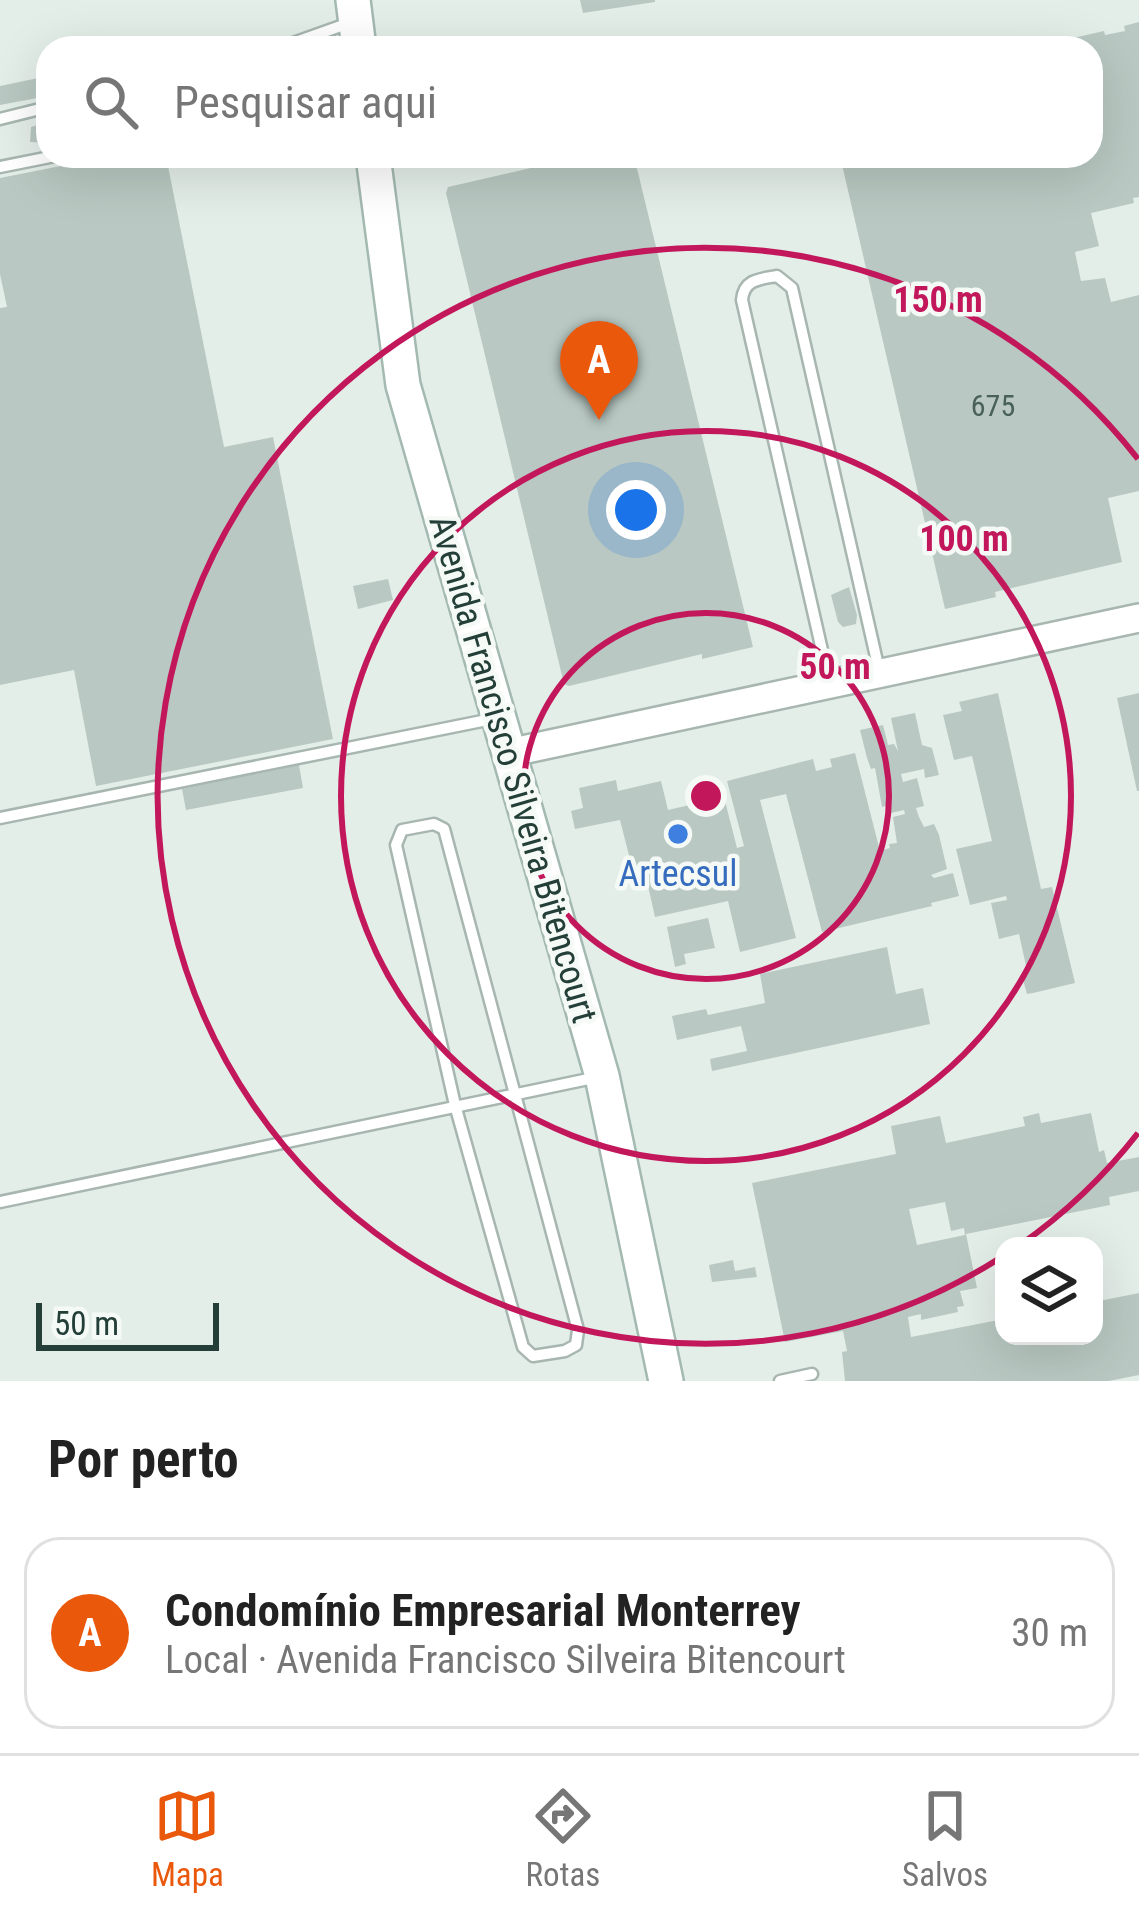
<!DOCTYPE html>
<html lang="pt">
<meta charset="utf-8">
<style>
body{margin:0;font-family:"Roboto Condensed",sans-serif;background:#f6f6f6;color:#222}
.controls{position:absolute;right:36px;bottom:36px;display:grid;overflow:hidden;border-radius:24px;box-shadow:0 12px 48px #0002}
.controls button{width:108px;height:108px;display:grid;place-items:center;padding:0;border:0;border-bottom:3px solid #e0e0e0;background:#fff;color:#222;font:60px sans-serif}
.scale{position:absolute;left:36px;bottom:30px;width:183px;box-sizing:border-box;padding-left:12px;border:6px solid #243f38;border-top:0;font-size:33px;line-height:42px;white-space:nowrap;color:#243f38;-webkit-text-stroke:9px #f5faf7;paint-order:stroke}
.you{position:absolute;left:636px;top:510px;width:42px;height:42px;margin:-30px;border:9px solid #fff;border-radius:50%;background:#1a73e8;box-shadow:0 0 0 18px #1a73e833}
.badge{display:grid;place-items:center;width:78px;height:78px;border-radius:50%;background:#ea580c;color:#fff;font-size:39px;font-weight:700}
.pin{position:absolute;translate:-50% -99px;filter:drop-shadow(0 3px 6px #0008)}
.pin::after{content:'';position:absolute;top:63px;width:42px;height:36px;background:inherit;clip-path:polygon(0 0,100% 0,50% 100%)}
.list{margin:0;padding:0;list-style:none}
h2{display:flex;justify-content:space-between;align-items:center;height:156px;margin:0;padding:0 48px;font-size:51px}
h2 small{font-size:39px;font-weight:400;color:#767676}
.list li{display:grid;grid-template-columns:78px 1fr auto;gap:36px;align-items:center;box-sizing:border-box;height:192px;margin:0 24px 24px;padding:0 24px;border:3px solid #e0e0e0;border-radius:36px}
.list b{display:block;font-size:45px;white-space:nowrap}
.list p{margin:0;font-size:39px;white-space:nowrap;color:#767676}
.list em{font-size:39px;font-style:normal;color:#767676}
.icon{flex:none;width:66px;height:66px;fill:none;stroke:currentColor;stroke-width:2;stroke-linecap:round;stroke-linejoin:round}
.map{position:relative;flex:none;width:1139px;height:1381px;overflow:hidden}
.search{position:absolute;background:#fff;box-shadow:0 12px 48px #0002;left:36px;right:36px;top:36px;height:132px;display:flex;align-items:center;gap:30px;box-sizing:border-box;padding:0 42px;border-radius:36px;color:#767676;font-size:45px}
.sheet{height:372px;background:#fff}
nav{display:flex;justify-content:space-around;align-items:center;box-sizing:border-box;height:168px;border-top:3px solid #e0e0e0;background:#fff;font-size:33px;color:#767676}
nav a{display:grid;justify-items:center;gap:6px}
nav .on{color:#ea580c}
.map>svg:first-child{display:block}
</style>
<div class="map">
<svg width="1139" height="1381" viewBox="0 0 1139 1381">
<rect width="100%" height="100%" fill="#e4eee9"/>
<path fill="#b9c8c2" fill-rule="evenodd" d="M580,0H655V2L583,13Z
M1139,22V197L1133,198L1134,203L1091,213L1099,246L1075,252L1081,281L1105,278L1111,302L1139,295V491L1108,498L1122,562L995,592L996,597L945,609L840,156H1091V48L1038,46L1104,31L1105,35L1125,31L1124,26Z
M48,76V96L0,105V86Z
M48,122V143L30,142L31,127Z
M111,156H166L224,447L273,437L333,739L96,786L74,670L0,685V308L7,307L0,274V178Z
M583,156H634L753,647L702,659V654L569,686L564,684L446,193L448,187Z
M388,579L393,600L358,609L353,586Z
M849,587L857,615L856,624L843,627L838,622L831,595Z
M998,693L1041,889L1052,887L1075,983L1033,993L1027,994L1022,976L1028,975L1019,934L999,939L991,903L1007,900L1006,896L970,905L956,849L992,841L972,756L954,760L943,715L962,711L959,702Z
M1139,693V791H1137L1117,698Z
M915,713L922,745L932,748L939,775L925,778L924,769L901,774L903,782L917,778L924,806L916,808L919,817L924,827L934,824L939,835L947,869L931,875L934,878L953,873L959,896L931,903L932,906L822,932L786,794L760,800L796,938L740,952L728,901L655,917L644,868L633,871L620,820L575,829L571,811L583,808L579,788L616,780L618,791L661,781L668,810L724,797L737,848L744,846L727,781L813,759L816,771L832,767L830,759L855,753L880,851L890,848L889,844L897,843L893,817L905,814L904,810L891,813L889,805L882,807L875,768L871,769L867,758L860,730L883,725L888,745L894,744L898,751L891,718Z
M299,765L303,788L186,810L182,789Z
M708,918L715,948L684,954L686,964L675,967L667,927Z
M887,947L896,994L923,988L930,1024L712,1071L710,1059L747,1051L741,1026L677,1040L672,1016L706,1009L708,1015L765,1003L760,974Z
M1039,1113L1041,1123L1091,1113L1099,1152L1104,1150L1107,1163L1139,1157V1191L1109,1197L1110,1205L966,1234L977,1288L960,1291L964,1306L957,1307L958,1312L921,1320V1314L908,1317L911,1337L1004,1319V1336H1094V1302L1139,1293V1375L1109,1381H845L842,1352L847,1351L843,1331L785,1342L752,1183L896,1154L891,1126L940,1116L946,1143L1025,1126L1023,1117ZM945,1202L951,1231L964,1228L965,1235L917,1245L909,1209Z
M733,1260L735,1271L755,1267L757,1277L712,1282L709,1265Z"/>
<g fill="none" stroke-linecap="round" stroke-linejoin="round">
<g stroke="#a7b6b0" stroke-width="15">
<path id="service" d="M279,48L352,22
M0,119L48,107
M0,167L55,156
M829,681L742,300C744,279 760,279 777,276L792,288L879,670
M0,818L497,718
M434,824L444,829L578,1330L576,1345L565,1351L533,1356L523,1347L455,1105L396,845L402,830Z
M0,1202L598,1077
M780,1381L812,1374"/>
</g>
<g stroke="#a7b6b0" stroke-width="32">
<path id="tertiary" d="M508,753L1139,618"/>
</g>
<g stroke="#a3b9b1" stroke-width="38">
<path id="secondary" d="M353,0L359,48
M373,156L403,385L602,1076L666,1381"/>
</g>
<use href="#service" stroke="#fff" stroke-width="10"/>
<use href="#tertiary" stroke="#fff" stroke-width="27"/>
<use href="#secondary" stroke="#fff" stroke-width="33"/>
</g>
<g fill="none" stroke="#c2185b" stroke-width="6">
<circle cx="706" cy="796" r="183"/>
<circle cx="706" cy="796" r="365"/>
<path d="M1138 1133A548 548 0 0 1 1020 1245M1000 1258A548 548 0 1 1 1138 459"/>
</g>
<circle fill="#3f7fe0" stroke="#f5faf7" stroke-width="4.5" cx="678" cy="834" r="12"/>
<g text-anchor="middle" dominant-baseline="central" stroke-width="9" stroke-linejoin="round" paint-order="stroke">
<g font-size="30" fill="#49615a">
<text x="993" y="405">675</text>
</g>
<g font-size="36" fill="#243f38" stroke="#f5faf7">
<text transform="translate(513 769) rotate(74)">Avenida Francisco Silveira Bitencourt</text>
</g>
<g font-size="36" fill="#366cbe" stroke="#f5faf7">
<text x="678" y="874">Artecsul</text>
</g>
</g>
<circle cx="706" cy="796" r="18" fill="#c2185b" stroke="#f5faf7" stroke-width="6"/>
<g font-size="36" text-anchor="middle" font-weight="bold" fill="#c2185b" stroke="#f5faf7" stroke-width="9" stroke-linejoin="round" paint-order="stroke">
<text x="938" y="312">150 m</text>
<text x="964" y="551">100 m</text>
<text x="835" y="679">50 m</text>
</g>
</svg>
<div class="controls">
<button><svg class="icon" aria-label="layers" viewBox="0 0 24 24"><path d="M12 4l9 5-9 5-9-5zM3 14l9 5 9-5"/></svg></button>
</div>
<div class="scale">50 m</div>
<div class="you"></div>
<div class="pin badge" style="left:599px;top:420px">A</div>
<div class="search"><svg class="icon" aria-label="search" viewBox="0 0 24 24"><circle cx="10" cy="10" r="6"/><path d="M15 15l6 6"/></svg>Pesquisar aqui</div>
</div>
<section class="sheet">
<h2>Por perto<small></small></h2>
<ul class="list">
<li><span class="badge">A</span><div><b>Condomínio Empresarial Monterrey</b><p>Local · Avenida Francisco Silveira Bitencourt</p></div><em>30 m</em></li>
</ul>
</section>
<nav>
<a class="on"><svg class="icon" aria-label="map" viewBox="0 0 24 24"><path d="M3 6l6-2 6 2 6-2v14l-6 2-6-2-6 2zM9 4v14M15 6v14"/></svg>Mapa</a>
<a><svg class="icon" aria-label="directions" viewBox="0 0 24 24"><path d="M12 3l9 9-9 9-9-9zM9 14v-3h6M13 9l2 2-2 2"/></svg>Rotas</a>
<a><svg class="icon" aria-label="saved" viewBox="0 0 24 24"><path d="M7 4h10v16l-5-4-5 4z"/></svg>Salvos</a>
</nav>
